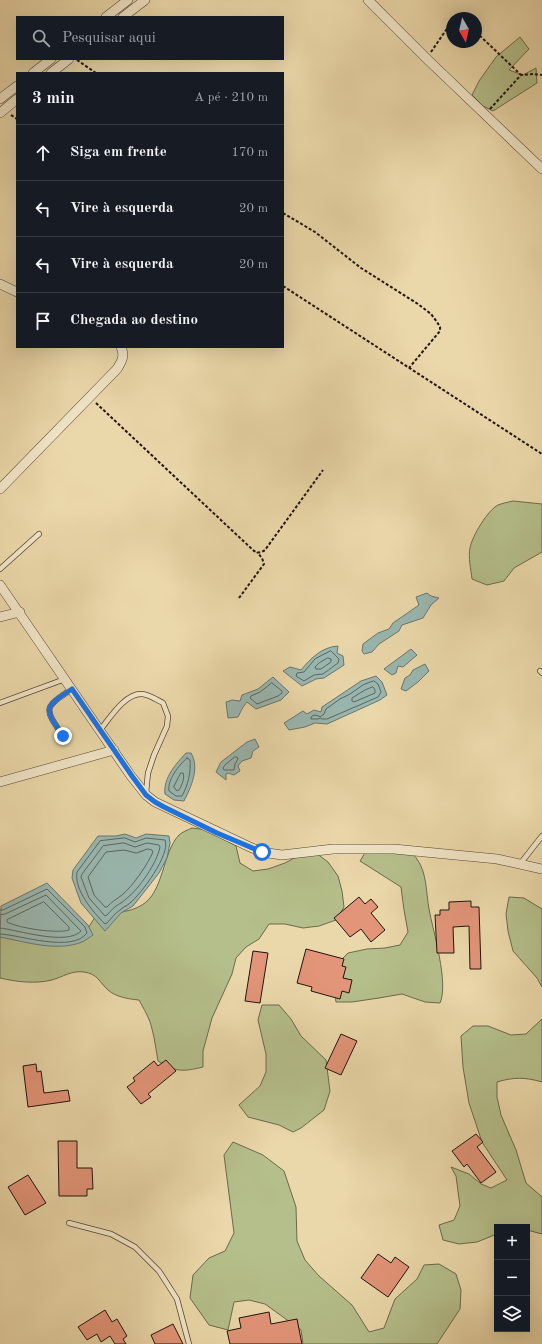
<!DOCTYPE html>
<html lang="pt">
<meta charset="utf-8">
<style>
body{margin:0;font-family:"Old Standard TT",serif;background:#20242c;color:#f1f3f6}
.controls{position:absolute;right:12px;bottom:12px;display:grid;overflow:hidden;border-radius:0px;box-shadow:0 4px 16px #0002}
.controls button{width:36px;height:36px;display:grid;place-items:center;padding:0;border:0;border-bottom:1px solid #363941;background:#171b24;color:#f1f3f6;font:20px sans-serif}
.compass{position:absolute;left:446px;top:12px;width:36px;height:36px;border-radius:50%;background:#171b24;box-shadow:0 4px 16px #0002;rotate:172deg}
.stop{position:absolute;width:12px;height:12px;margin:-9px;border:3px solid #1a73e8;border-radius:50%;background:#fff}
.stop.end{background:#1a73e8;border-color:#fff;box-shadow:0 1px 4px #0008}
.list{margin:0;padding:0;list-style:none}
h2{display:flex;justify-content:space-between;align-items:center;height:52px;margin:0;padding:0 16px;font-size:17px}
h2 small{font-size:13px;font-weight:400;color:#9ea1a6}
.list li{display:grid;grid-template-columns:26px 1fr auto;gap:12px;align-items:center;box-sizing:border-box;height:56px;padding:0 16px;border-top:1px solid #363941}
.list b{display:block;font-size:15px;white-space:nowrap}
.list em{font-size:13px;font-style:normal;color:#9ea1a6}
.icon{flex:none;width:22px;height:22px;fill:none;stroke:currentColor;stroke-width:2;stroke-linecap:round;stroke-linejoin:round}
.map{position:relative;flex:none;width:542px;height:1344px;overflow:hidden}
.search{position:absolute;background:#171b24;box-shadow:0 4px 16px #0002;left:16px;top:16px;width:268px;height:44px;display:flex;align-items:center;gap:10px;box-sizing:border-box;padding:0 14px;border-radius:0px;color:#9ea1a6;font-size:15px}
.panel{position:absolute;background:#171b24;box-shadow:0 4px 16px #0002;left:16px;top:72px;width:268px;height:276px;border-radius:0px}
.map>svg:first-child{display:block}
</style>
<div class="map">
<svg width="542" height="1344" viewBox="0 0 542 1344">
<rect width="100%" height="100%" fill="#ebd8aa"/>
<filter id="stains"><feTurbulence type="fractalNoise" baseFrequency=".005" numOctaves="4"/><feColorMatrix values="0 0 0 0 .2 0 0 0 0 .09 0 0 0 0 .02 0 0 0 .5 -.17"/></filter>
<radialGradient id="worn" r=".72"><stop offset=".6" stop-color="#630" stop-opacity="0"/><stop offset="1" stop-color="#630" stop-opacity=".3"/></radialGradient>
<path fill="#b5bf8b" stroke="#6a6a4c" d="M520,37L529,49L509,70L523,75L536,68L537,83L493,111L483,106L472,95L479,81L496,57Z
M513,501L542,504V552L514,568L504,581L487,585L472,579C471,569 468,558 470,548C472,536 488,510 498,505C503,503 509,502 513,501Z
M192,828L208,830L236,846L240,863L253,871L268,869L285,863L300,855L316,853L328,862L338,876L342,891L344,907L336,920L319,926L303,928L285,924H269L259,939L246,947L236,958L232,974L212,1018L203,1051V1067C182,1072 176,1072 158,1061C156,1050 155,1040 152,1029C150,1019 144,1009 139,1000C128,999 116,997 108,990C99,982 98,974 84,972C73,970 62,977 52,980C35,984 17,982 0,978V937L87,930L95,917C109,913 130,913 142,905C164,892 162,853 179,835C182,832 188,830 192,828Z
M368,848C376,848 396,846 402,848C406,850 415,855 417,859C427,873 426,892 429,909C433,931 449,983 440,1003L425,1002L402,994L379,998L352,1002H336L334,986L336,965L348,953L367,949L385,948L400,945L408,932L404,910L401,887L360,861Z
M509,897L524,898L542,909V987L537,978L513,951L508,931L506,914Z
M262,1005H279L291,1019L301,1036L326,1060L330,1091L324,1110L301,1128L293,1132L279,1125L248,1117L239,1105L260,1086L266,1072V1054L258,1020Z
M542,1019V1082C525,1077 514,1077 497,1082V1097L501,1115L516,1150L526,1183L542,1197V1234L527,1230V1227H497V1234L477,1242L459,1244L443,1240L439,1225L454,1220L460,1206L456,1176L451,1167L469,1174L481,1184L491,1188L507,1180L482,1142L469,1103L463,1067L461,1036L473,1026H488L511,1035L526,1034Z
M233,1142L263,1155L284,1171L296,1207L297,1241L305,1260L319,1276L352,1305L369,1332L384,1328L395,1299L417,1279L424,1265L439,1264L456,1274L461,1290L460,1309L437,1344H303L301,1330L265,1304L249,1300L234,1302L228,1330L209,1325L190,1298L193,1275L209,1258L225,1251L234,1233L224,1155Z"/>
<path fill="#9ab8b1" stroke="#697670" d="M427,593L431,596L439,598L431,605L423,618L402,625L399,631L379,644L372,652L364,654L362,651L363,644L378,633L389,629L393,623L419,605L416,597Z
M338,646L337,653L343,656L344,665L324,678L316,679L302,686L283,671L290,667L301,670C311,658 322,647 338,646Z
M411,649L417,655L403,667L398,666L396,673L392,675L384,669Z
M425,664L429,671L418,682L406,691L401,689L405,678L410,675L413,670Z
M376,676L382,682L387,695L380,700L327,724L315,723L305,727L289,730L284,723L303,711L307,714L314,710L321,712L322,707L361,681Z
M273,677L289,692L281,700L256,709L247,702L243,707L238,717L228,718L226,702L232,700L240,701L242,695L258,689Z
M255,739L259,747L253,751L251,758L242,761L238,766L240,771L234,775L228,773L226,774V780L216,772L221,762L247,742Z
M186,753H191C200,768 191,787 184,801L174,800L165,794C163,778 176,764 186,753Z
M125,834L136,838L146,834L169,836L170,843L167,858L159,873L133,906L121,913L105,931L81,903L72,878L73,870L98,836H116Z
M47,883L88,925L93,935C90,937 86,940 82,942C57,952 26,942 0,937L1,906Z"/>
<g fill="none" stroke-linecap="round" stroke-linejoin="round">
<path stroke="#5c6660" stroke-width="1" d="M331,651L339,659L338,663L323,674L314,675L304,681L296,676L297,673L304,672L315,659Z
M328,658L331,659V662L321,669H316L315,667L319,663Z
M374,681L378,684L381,692L378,697L327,719H322L320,718L318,719H311V717L314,715L319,716L320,717L324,714L326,709L340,699L350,694L363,685Z
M272,683L282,691V693L278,696L257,704L250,698L251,696L260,692Z
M373,687L375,690V693L354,702L352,701V698L365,690Z
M235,757H237L238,759L235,764L234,770H224L223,768L225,765Z
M187,758L190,760C191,773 188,785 182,796H176L169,791C167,780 179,765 187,758Z
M181,773H183C185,778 182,785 179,790L177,791L174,787Z
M125,838L135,842L146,838L165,840C171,854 141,894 130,903C127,906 123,907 120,910C115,913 111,919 107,923L105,924C93,912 74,890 77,872L100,841Z
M124,843L135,847L147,843L159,845L160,847C157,863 139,889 126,899C123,902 119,904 116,906C112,909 110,912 107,915L105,916L89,898L81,877L82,874L103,846Z
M148,849L152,850L153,852C148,864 132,887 122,895C117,899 111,902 107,907H105L94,895L88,877L106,852L124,850L136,853Z
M44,902L69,927V930C57,934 18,928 7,922V920Z
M0,910H3L47,889L85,927L87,933C72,953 21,935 0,934
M0,915L5,914L46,895L81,931C67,946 18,930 0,928"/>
</g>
<path fill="#e39579" stroke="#1f140e" d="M359,897L365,904L371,899L378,907L371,913L385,930L371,942L361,929L350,937L334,918Z
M471,901V907H479L481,969H470L469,926L453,927L454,953H437L435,915H440V910H449V902Z
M306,949L344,959L342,966L346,967L343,978L352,980L349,993L342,991L340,999L311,991L312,987L297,983Z
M253,951L268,953L260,1003L245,1001Z
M341,1034L357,1041L341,1075L325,1068Z
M166,1060L176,1071L148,1094L151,1097L141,1104L127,1087L135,1081L133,1078L154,1061L158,1066Z
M36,1064L37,1072L41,1071L44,1093L68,1090L70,1101L28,1107L23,1066Z
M476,1134L483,1142L477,1147L496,1172L481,1183L467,1164L464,1167L452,1151Z
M58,1141H77V1168H92L93,1189H87V1196H59Z
M28,1175L46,1203L25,1215L8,1187Z
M378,1254L391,1263L395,1257L409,1267L388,1297L361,1278Z
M105,1310L112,1322L117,1319L127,1336L123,1339L126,1344H115L110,1336L101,1342L97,1334L87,1340L78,1327Z
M269,1312L271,1324L297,1319L302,1344H230L227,1331L241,1328L239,1318Z
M173,1324L183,1344H155L151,1335Z"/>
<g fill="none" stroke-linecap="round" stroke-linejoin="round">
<g stroke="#524535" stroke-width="6">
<path id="service" d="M0,569L39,534
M540,671L542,673
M0,703L65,679
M100,730C110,718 125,693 142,694C148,694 157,700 163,703L168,716L167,726L154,755L148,773L146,793
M63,736C44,708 43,708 72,689
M520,864L542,836
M69,1223L111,1234L135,1247L159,1271L177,1299L189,1344"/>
</g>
<g stroke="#524535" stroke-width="10">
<path id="minor" d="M368,0L427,59L542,169
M106,17L128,0
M123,17L145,0
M33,73L51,59
M51,73L69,59
M0,99L17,86
M0,113L17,99
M0,284L17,292
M0,489L117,369C122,361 125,356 121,347
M0,585L131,776L146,795L155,802L252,848L268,853L282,855L333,849H394L497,859L542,869
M0,617L20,612
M0,782L114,750"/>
</g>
<path stroke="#1f140e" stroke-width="2" stroke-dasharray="3 2" stroke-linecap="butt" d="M476,32L521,75
M431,52L446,30L452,24
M77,60L96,73
M490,109L521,75L533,74L542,75
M11,115L17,119
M283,213L315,232L361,268L418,304L431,314L437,322L440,327V331L409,368
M283,286L542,454
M96,403L254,551C258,553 261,553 265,550L323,470
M239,598L264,564L262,558L257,552"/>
<use href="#service" stroke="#f2e6c8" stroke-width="4.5"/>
<use href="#minor" stroke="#f2e6c8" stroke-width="9"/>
</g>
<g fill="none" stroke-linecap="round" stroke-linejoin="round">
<path stroke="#1a73e8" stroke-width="5" d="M63,736C44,708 43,708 72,689L132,776L146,795L155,802L164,807L217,833L262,852"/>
</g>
<rect width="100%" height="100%" filter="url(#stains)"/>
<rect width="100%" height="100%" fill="url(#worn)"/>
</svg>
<div class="controls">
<button>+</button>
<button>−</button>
<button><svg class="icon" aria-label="layers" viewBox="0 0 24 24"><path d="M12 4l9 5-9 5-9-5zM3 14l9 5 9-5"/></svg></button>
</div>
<svg class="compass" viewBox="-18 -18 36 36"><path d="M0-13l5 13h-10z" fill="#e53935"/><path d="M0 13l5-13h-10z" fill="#9ea1a6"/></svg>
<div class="stop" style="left:262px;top:852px"></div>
<div class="stop end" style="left:63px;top:736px"></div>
<div class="search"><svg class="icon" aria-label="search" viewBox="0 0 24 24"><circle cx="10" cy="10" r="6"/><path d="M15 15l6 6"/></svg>Pesquisar aqui</div>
<section class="panel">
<h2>3 min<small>A pé · 210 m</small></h2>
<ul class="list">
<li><svg class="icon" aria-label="ahead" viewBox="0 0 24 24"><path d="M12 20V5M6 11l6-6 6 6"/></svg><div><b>Siga em frente</b></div><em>170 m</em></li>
<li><svg class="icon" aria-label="left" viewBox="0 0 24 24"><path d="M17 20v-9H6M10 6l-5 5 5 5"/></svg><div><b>Vire à esquerda</b></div><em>20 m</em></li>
<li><svg class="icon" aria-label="left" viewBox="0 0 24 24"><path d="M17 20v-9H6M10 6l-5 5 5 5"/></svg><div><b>Vire à esquerda</b></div><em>20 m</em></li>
<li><svg class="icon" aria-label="arrive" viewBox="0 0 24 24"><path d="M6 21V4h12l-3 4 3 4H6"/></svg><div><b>Chegada ao destino</b></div></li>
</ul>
</section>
</div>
